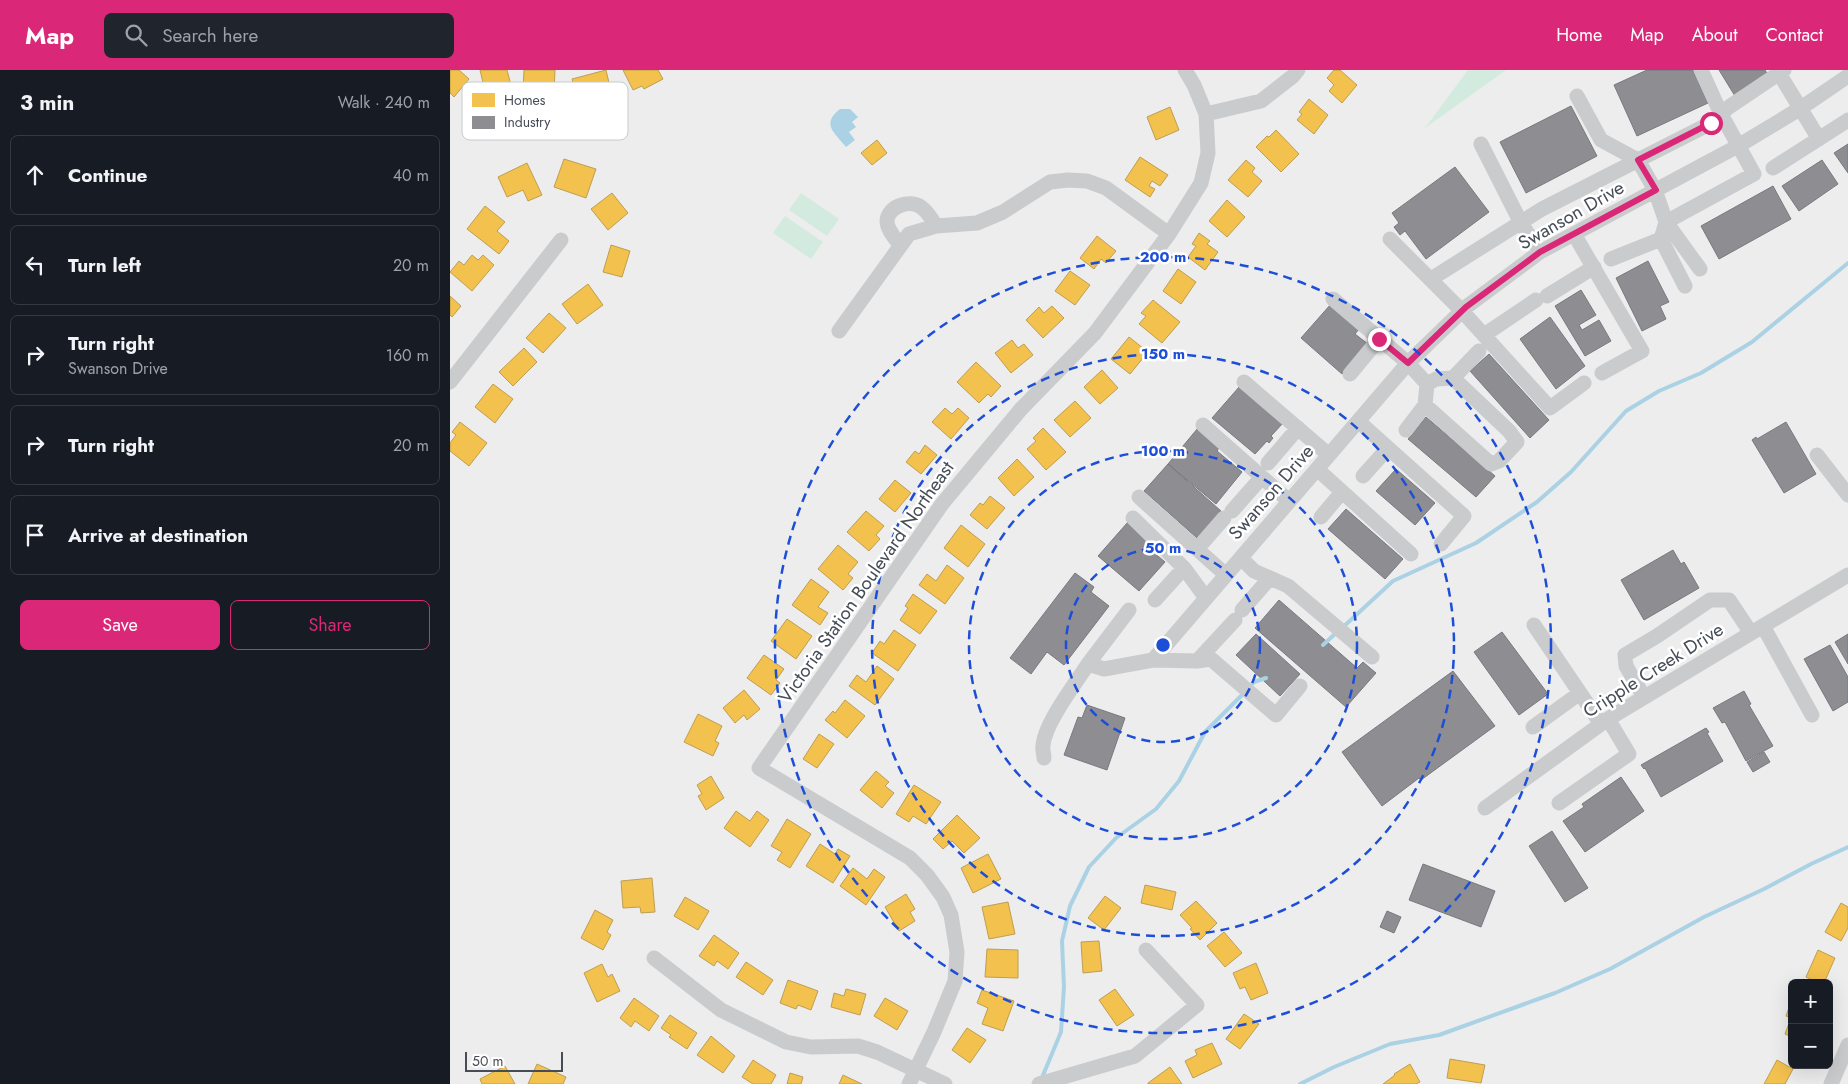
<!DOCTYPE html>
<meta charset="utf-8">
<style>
body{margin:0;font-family:Jost,sans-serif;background:#20242c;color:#f1f3f6}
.controls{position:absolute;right:15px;bottom:15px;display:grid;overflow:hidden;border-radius:8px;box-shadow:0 5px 20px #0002}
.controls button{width:45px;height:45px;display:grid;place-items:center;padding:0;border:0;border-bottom:1px solid #363941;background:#171b24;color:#f1f3f6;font:25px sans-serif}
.scale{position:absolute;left:15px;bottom:12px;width:98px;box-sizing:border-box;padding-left:5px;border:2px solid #464d57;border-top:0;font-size:14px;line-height:18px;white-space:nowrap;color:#464d57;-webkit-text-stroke:4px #fff;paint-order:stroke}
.stop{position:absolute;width:15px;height:15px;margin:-11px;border:4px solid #db2777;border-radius:50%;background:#fff}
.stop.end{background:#db2777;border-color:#fff;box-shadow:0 1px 5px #0008}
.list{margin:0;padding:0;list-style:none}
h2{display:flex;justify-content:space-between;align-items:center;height:65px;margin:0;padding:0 20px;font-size:21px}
h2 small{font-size:16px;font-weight:400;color:#9ea1a6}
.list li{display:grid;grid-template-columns:32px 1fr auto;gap:15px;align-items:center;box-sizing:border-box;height:80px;margin:0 10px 10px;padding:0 10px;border:1px solid #363941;border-radius:8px}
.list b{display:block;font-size:19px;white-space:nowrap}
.list p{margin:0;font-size:16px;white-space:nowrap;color:#9ea1a6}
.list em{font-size:16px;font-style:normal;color:#9ea1a6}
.actions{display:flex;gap:10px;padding:15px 20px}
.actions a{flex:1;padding:11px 0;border:1px solid #db2777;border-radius:8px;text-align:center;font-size:18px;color:#db2777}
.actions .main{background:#db2777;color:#fff}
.icon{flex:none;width:28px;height:28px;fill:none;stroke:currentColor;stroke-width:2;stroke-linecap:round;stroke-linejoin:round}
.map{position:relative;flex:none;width:1398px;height:1014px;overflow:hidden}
header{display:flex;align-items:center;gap:30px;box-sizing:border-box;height:70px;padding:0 25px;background:#db2777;color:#fff}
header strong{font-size:24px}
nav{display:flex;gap:28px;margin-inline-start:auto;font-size:18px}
.search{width:350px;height:45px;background:#20242c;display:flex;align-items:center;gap:12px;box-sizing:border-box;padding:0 18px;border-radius:8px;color:#9ea1a6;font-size:19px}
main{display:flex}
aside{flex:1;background:#171b24}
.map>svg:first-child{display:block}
</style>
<header>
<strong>Map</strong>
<div class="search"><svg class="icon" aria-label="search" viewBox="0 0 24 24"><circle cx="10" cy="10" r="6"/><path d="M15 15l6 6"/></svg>Search here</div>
<nav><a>Home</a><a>Map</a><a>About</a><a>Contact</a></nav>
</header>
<main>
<aside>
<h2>3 min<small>Walk · 240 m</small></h2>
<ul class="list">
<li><svg class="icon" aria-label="ahead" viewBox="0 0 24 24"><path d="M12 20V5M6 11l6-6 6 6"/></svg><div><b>Continue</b></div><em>40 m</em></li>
<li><svg class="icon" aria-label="left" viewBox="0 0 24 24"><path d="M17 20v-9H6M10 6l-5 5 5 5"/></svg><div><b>Turn left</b></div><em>20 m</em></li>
<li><svg class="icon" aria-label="right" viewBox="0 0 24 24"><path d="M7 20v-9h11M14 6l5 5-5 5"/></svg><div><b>Turn right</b><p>Swanson Drive</p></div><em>160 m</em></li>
<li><svg class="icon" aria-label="right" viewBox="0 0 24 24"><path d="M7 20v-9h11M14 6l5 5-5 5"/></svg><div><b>Turn right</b></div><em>20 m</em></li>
<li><svg class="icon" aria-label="arrive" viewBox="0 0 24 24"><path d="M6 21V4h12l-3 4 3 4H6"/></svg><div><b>Arrive at destination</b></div></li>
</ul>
<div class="actions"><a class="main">Save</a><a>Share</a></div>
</aside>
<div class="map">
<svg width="1398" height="1014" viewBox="0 0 1398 1014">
<rect width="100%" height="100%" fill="#ededed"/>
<path fill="#d3eadf" d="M1018,0H1056L975,58Z
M351,123L389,149L377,166L339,140Z
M335,146L373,172L361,189L323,163Z"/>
<path fill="#abd2e4" d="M390,39H400L408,47L402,52L406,57L399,62L405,70L396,77C384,62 371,54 390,39Z"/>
<path fill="#f2c14e" stroke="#be9e51" d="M0,0H9L19,9L4,27L0,23Z
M30,0H57L61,15L35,21Z
M74,0H105L104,23L73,20Z
M156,0L160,17L152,19L153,24L139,28L138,23L126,26L122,9Z
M173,0H208L213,9L194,19L192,16L183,20Z
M884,0H890L907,15L892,33L879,21L884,15L877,8Z
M859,29L878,45L864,64L847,50L852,44L849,42Z
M720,37L729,60L706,70L697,47Z
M826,60L849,84L831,102L806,77L817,66L819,67Z
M427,70L437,83L422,95L411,83Z
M690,87L718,105L710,116L702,111L699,116L705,119L700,127L675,110Z
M114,89L146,99L136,128L104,117Z
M796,90L805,98L802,102L812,111L798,127L778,110Z
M77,93L92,125L78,131L73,120L57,127L48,107Z
M162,123L178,143L158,160L141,139Z
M777,130L795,147L777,167L759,151Z
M35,136L55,152L47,161L59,171L49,184L17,159Z
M749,163L760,171L757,174L768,182L755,200L738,187L746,176L742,174Z
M647,166L666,181L656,193L651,189L644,199L630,188Z
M161,175L180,181L172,207L153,202Z
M22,185L28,190L33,185L44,195L22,221L0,202L9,191L14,195Z
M728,199L746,212L731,234L713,221Z
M620,201L640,215L625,235L605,221Z
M138,214L153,235L127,254L112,234Z
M0,226L11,236L2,247L0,245Z
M703,230L730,252L712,273L689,254L696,246L691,243Z
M602,236L614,248L593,268L576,250L589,237L594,243Z
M99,243L116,258L93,283L76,268Z
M679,267L698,282L680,304L661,289Z
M562,270L568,278L574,274L583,285L561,303L545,283Z
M74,278L87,292L63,316L49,302Z
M526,292L551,316L541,327L538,324L529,333L507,312Z
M652,300L668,318L650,334L634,317Z
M43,314L63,329L45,353L25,337Z
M625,331L641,348L620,367L604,350Z
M495,338L502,344L508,338L519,348L501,369L482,352Z
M10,352L37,373L19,396L0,381V373L6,365L2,362Z
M593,358L616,382L596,400L577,379L586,371L583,368Z
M475,375L487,385L471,404L456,392L465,381L469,384Z
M567,389L584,407L564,426L548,408Z
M445,410L461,423L445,442L429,429Z
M540,426L555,438L537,459L520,445L530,433L533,435Z
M416,441L434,456L426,465L430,469L419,481L397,462Z
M511,455L535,474L518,497L494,478Z
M388,475L408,492L398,504L403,508L393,520L368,499Z
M497,495L514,508L495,534L469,515L477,504L486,511Z
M361,509L379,522L368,537L378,543L370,555L342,535Z
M463,524L487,541L470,564L450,550L458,538L455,536Z
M337,549L362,566L346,589L321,571Z
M444,560L466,575L448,601L422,583L430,571L434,574Z
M314,585L334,599L326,610L330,613L321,625L297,608Z
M427,596L444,609L425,635L399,616L407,605L416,612Z
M294,620L310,639L297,650L294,645L285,653L273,638Z
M395,630L415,646L397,668L375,650L383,641L385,643Z
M248,644L272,656L265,671L269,673L263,686L234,672Z
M369,664L384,674L367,698L353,689Z
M426,701L439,712L435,716L444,723L432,738L410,720Z
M261,706L274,728L256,740L248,726L252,724L247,715Z
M464,715L491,732L476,754L463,746L459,752L446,744Z
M286,741L300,751L307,741L319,750L300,777L274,758Z
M507,745L530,768L514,783L502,771L493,779L483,769Z
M337,749L361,764L340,798L327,790L332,782L321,776Z
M370,774L385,784L388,779L400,786L383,813L356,796Z
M538,784L551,809L523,823L511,798Z
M403,798L417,809L424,799L435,807L416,835L390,816Z
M202,808L205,842L191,843L190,837L173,838L171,811Z
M695,815L726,822L722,840L691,833Z
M456,824L465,839L460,842L465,851L449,861L435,837Z
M655,826L671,838L654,860L638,848Z
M235,827L259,841L248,860L224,846Z
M746,831L767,853L750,870L740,859L742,858L730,845Z
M558,832L565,864L539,869L532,837Z
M1391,833L1398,837V858L1391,871L1375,862Z
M145,840L163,850L157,862L161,865L153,880L131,868Z
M774,862L792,883L775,897L757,876Z
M264,865L289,883L278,899L267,891L264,896L249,886Z
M649,871L652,901L633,903L631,872Z
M537,879L568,880V908L535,907Z
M1368,880L1385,888L1374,913H1369L1356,907Z
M296,892L323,910L313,925L286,907Z
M806,893L818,923L801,930L795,917L790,919L783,903Z
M152,894L158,907L162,904L170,921L147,932L134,903Z
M338,910L368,921L361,940L348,935L346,939L330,933Z
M396,919L416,924L410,945L381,937L384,923L394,926Z
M665,919L684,945L667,956L649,930Z
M532,920L564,931L553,961L532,954L538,938L527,933Z
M184,928L209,946L199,961L185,951L181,957L170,948Z
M435,928L458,941L447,960L424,946Z
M1341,932H1342V967L1335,964L1341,948L1336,946Z
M794,944L809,954L790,979L776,969Z
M220,945L247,963L237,979L219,967L221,965L211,958Z
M517,958L536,970L520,993L502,980Z
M261,966L285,986L273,1003L247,985Z
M762,973L772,994L743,1008L735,991L747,985L745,980Z
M1000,989L1035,995L1031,1013L997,1008Z
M303,990L326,1005L321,1014H303L292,1007Z
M1327,990L1343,999L1335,1014H1314Z
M87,994L116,1007L113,1014H78Z
M960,994L970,1012L966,1014H933L945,1005L944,1004Z
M55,996L65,1014H32L30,1009Z
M720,997L732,1014H698V1013Z
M340,1003L353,1007L351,1014H337Z
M393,1005L412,1014H389Z"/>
<path fill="#8d8d92" stroke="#787a80" d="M1197,0H1243L1258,33L1187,66L1164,15Z
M1269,0H1315L1318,5L1285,26Z
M1121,36L1147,86L1076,123L1050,72Z
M1398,74V103L1384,83Z
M1372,90L1388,114L1349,141L1332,116Z
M1005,97L1039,142L976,189L955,161L950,165L944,157L949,153L942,143Z
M1323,116L1341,149L1269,189L1251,156Z
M1198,191L1219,232L1210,236L1216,249L1192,261L1166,208Z
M1131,220L1146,245L1129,255L1132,260L1149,250L1161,271L1135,286L1105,236Z
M881,234L909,259L905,264L918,274L892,304L851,268Z
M1100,247L1135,296L1106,319L1070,269Z
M1039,284L1099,350L1080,368L1020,301Z
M790,316L833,353L821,366L823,368L819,373L817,371L805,384L762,348Z
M976,347L1045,406L1026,427L958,369Z
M1336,352L1366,404L1334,423L1302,370L1306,367L1307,369Z
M748,358L770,376L767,381L792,402L766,434L718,394Z
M718,394L771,441L747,468L694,421Z
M946,399L985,433L965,455L926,421Z
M896,439L953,489L935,509L878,459Z
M678,452L699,470L695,475L715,492L689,521L648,486Z
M1223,480L1231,494L1234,492L1249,518L1194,550L1171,510Z
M625,503L644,517L641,522L659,536L614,595L597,582L581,604L560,588Z
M829,530L907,598L913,592L926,603L896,637L805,558Z
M1052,562L1098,624L1069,645L1024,582Z
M806,564L850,604L830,626L786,585Z
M1398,564V594L1385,572Z
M1380,575L1398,607V632L1383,641L1354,589Z
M1003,601L1045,656L971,710L969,708L932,736L892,682Z
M1294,621L1301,634L1299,635L1323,676L1296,691L1275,652L1272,653L1263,638Z
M637,635L675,648L657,700L614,685L628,647L632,648Z
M1256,658L1259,662L1257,663L1273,691L1211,727L1195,698L1194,699L1191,695Z
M1314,682L1320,692L1303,702L1297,692Z
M1171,707L1194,741L1135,782L1113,751L1134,737L1132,734Z
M1102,761L1138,818L1115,832L1079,776Z
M973,794L1045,821L1031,857L959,830Z
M937,841L951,847L944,863L930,857Z"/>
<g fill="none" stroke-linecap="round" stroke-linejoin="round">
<path stroke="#abd2e4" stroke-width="4" d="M892,558L943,511L1026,473L1087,432L1121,402L1176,341L1209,321L1251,303L1302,272L1398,193
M873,575L886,563
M798,618L804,612L816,608
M591,1010L611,962L614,917L612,871L620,836L639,797L666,768L706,739L729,711L755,662L794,623
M850,1014L884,997L940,974L989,965L1105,923L1160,899L1254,847L1314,819L1361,794L1398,777"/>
<path stroke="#c9cbcd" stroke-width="15" d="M1327,0L1369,69
M1127,26L1151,70L1188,90L1205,120L1216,152L1211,169L1235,216
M756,44L811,31L843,6L848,0
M1031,74L1071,153L1090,182
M1323,98L1398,50
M1124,164L1192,281L1152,303
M940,169L1012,241L1100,338L1134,313
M450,175C446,169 437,160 437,151C438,136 460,129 471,137C478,142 482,149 486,156
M1161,189L1211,169
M1250,199L1216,152L1304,104L1271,44L1251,0
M981,209L1092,139L1261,53L1279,37L1334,0
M1097,226L1144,197
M883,229L958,293L977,314L986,309L1003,308L1059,361L1067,372L1049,391L1041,394L975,335L977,314
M389,261L459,164L486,156L527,153L553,142L600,112L618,110L637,111L656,118L719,164
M1034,265L1086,230
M900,304L929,269
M1003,308L1029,281
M0,312L111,170
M794,312L879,385
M908,351L1014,446L991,474
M753,355L839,431
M956,360L975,335
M1367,385L1398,425
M818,393L848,358
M867,399L961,484
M913,406L938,378
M689,427L776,505
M782,441L812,407
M871,447L892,422
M683,448L734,498L756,528
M747,479L774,448
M791,488L804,501L838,516L922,587
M705,530L734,498
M679,540L638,594L654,599L703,590L747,591L785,550
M792,540L819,509
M1084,555L1151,654
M1313,556L1362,645
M703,590L958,293L1016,237L1090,182L1288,76L1351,38L1398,6
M747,591L761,589L826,645L850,616
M1194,627L1176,596L1175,585L1207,566L1260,530H1279L1301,563
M1083,657L1130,623
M594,688C594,684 592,680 593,676C594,654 626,613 638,594
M1109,733L1179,684L1158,649
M1035,738L1158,649L1398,505
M204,888L271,940L336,972L361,977L408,976L427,982L495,1014
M459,1014L484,962L505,911L507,882L501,845L493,827L477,805L460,788L309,698L492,434L571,339L645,263L719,164L751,113L758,83L756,44L744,15L735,0
M589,1014L685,986L747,935L696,880
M1381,1014L1398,975"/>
</g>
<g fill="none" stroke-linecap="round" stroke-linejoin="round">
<path stroke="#db2777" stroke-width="6" d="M929,269L958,293L1016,237L1090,182L1206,120L1188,90L1261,53"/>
</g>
<g fill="none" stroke="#1d4ed8" stroke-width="2.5" stroke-dasharray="9 6">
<circle cx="713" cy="575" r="97"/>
<circle cx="713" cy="575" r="194"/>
<circle cx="713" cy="575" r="291"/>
<circle cx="713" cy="575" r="388"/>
</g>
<g text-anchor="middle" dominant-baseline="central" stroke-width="5" stroke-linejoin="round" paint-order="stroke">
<g font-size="19" fill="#464d57" stroke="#fff">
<text transform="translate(1121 145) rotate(-30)">Swanson Drive</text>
<text transform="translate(821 422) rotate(-49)">Swanson Drive</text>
<text transform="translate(416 512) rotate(-55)">Victoria Station Boulevard Northeast</text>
<text transform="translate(1203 600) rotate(-32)">Cripple Creek Drive</text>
</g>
</g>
<rect x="12" y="12" width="166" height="58" rx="8" fill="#fff" stroke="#c8cacd" stroke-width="1"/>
<rect x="22" y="23" width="23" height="14" fill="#f2c14e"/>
<rect x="22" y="46" width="23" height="13" fill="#8d8d92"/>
<g font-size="14" fill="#464d57">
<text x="54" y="35">Homes</text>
<text x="54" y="57">Industry</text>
</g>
<circle cx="713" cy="575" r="8" fill="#1d4ed8" stroke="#fff" stroke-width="2.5"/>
<g font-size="15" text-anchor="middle" font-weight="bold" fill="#1d4ed8" stroke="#fff" stroke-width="5" stroke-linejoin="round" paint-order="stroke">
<text x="713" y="192">200 m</text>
<text x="713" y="289">150 m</text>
<text x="713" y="386">100 m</text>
<text x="713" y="483">50 m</text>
</g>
</svg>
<div class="controls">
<button>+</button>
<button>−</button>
</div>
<div class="scale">50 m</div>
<div class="stop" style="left:1261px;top:53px"></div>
<div class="stop end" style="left:929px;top:269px"></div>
</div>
</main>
